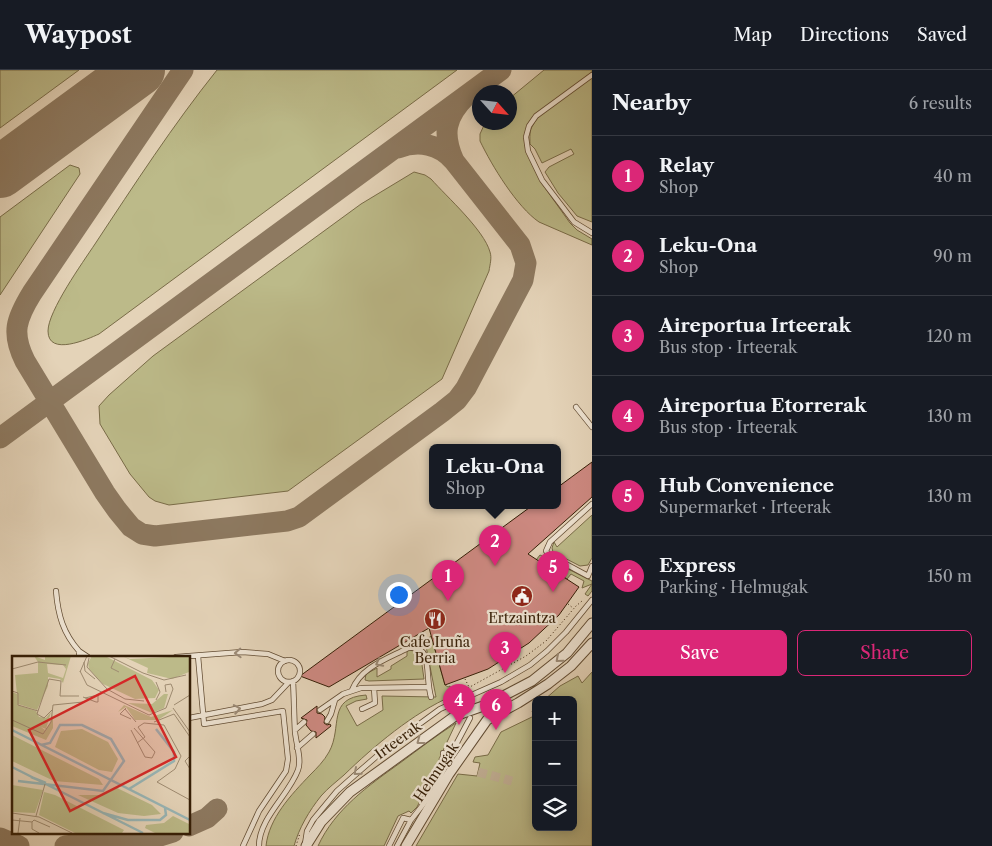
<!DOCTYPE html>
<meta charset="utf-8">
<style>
body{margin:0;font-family:"Libre Caslon Text",serif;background:#242831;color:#f1f3f6}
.controls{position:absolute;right:15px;bottom:15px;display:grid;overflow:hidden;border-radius:8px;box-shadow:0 2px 12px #0003}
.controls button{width:45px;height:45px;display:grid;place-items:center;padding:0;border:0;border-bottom:1px solid #363941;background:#171b24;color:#f1f3f6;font:25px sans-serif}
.compass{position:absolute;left:472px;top:15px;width:45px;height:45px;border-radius:50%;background:#171b24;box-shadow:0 2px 12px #0003;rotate:117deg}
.you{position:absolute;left:398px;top:524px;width:18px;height:18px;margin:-12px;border:4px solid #fff;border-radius:50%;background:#1a73e8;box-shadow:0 0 0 8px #1a73e833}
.badge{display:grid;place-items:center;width:32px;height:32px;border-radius:50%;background:#db2777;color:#fff;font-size:16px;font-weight:700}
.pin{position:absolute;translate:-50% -41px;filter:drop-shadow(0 1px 2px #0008)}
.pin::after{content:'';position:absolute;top:26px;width:18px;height:15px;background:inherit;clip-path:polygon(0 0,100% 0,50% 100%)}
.popup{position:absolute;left:429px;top:374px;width:132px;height:65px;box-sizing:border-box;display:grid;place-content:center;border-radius:8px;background:#171b24;filter:drop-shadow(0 1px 4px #0005);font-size:16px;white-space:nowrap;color:#9ea1a6}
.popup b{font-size:19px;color:#f1f3f6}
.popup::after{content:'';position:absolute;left:50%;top:100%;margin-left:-10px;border:10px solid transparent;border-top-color:#171b24}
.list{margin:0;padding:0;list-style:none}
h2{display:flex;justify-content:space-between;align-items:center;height:65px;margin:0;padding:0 20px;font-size:21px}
h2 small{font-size:16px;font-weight:400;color:#9ea1a6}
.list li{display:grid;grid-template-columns:32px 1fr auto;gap:15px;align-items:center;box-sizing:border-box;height:80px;padding:0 20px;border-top:1px solid #363941}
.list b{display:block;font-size:19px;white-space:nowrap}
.list p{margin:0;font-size:16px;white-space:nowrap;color:#9ea1a6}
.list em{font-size:16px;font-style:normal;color:#9ea1a6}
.actions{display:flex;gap:10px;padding:15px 20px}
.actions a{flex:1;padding:11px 0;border:1px solid #db2777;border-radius:8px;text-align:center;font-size:18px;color:#db2777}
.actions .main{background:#db2777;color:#fff}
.icon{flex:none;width:28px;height:28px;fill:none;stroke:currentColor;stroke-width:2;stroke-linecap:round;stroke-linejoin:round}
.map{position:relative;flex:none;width:592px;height:776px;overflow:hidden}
header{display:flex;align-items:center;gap:30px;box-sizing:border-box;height:70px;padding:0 25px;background:#171b24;border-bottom:1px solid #363941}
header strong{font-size:24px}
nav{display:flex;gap:28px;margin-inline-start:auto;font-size:18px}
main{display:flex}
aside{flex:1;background:#171b24}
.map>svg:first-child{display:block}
</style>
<header>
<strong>Waypost</strong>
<nav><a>Map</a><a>Directions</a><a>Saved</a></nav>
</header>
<main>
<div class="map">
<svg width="592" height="776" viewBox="0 0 592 776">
<rect width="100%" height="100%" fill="#e4d3b8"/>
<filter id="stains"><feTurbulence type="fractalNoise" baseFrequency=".004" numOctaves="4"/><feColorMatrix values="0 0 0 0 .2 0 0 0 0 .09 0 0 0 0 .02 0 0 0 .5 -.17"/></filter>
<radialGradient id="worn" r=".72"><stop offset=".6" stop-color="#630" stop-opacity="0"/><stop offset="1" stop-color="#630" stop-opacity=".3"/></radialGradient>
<path fill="#bcba89" stroke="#796c48" d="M0,0H79L0,58Z
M217,0H457L99,264C88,269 48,287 48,261C48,241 83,192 95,174C134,115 173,55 217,0Z
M544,0H592V2L543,39L526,62L531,92L543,115L570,153L577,160L592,169V175L539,152C517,137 492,96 480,71V64L485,53L510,52V28Z
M592,7V152L577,146L558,123L545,102L549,97L574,84L571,79L542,93L535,79L530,74C530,67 529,61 533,55C541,39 576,18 592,7Z
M70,95L79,98L80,104L0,225V147Z
M414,102L425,105L431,109C447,127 484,160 490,182C492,188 490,194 489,201L442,309L288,421L169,435L155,431L149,427L130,404L100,354L99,336L109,325L153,286L361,134Z
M592,445V488L588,495L580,496L553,482L552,478L554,472L557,477Z
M540,485L592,511V521L588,526L585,524L592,514L582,518L584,511L571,504L567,509L536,490Z
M431,566L445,615L448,617L450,616L452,626C413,643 374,676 344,705C336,712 328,718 321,726C309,741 299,758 294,776H266C269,748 291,725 310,705C317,698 324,691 329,682C343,657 326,628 366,625L367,629L356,631L346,636L357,656L383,640L382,626L436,627L425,571Z
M407,580L415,581L421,588L424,609L369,611L365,610L366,604L377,598V607L391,599V596L407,586Z
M592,602V776H416L458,704L477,706L480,693L473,692L475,687L488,685L501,662L534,646L532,641L536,637V757H573V630H544L560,616L578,606L582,613Z
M456,653L439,689L440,692L417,737L411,743L409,741L398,746L384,776H318C335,739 368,716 400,693C419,679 437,665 456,653Z"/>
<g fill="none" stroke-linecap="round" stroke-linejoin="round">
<path stroke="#8d7960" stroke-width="21" d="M183,0L32,223C16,249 11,263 25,291L105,423L117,440L131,457L142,464L155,466L287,451L299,447L442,342L457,330L466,318L523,210L526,193L520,175L454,91C442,64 445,47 466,26
M398,78C418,70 440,74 454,91
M0,368L501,0
M189,756L207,748L217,739
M0,768L19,776
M65,776L160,766L173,762"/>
<path stroke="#8d7960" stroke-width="52" d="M0,102L139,0"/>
</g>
<path fill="#cd8981" stroke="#361f07" d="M592,392V427L528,484L579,517L559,545L529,573L488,599L445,615L429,558L329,617L300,606L533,435H558V417Z
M317,636V643L322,644L325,647L324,653L327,655L330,654L331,656L316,668V662L311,661L306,655L307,650L301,648Z"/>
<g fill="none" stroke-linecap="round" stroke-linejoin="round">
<path stroke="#c1af95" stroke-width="9" stroke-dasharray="9 4.5" stroke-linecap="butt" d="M478,702L512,711"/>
<g stroke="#624c33" stroke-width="6">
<path id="service" d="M592,5L536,46L529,56L526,67L528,81L542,110L574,152L592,163
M576,337L592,357
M592,434L550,472L546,481L549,485L588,506L592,496
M56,521C58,545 63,563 79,581
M198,586L204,654L283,641L288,689L286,701L259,741L243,776
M79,587V581L88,587
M176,587L242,582L268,584L285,591
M278 601a11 11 0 1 1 22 0a11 11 0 1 1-22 0Z
M352,620C361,597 387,589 408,578C415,577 422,578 425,586C429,597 427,614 431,627
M362,639L375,633L374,618
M320,640L343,624L361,618L428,617
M189,648L262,634L272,630L289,612
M327,651L331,644L335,630
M295,660L304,652
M297,678L313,664
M443,683L445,696
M432,725L450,686L470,648
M305,774L307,761L313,750L337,721L355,705L384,680L440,639L501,612L530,595L547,581L566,562L592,530
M259,776C259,748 289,725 298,700C302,690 296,673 295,662C294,645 294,628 293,611
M389,776L403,748L411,750
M397,776L411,750L432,723"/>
</g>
<g stroke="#624c33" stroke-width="11">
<path id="minor" d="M306,776L321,752L350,722L455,646L486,635L532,611L567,583L592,553
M406,776L449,704L487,650L518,633L548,614L571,596L592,573"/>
</g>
<path stroke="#361f07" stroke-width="1" stroke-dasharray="1 2.5" stroke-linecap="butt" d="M568,534L573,538
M465,609L469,617
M459,623L526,586L546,571L576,536L582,531
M296,776L300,763"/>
<use href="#service" stroke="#ede2d1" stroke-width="4.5"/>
<use href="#minor" stroke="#ede2d1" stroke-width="9"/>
</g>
<defs><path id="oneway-chevron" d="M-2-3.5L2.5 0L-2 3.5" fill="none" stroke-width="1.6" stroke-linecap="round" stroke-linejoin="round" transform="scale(1.25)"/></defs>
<g stroke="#9b8a76">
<use href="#oneway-chevron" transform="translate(238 583) rotate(178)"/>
<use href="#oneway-chevron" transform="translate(559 589) rotate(139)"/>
<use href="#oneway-chevron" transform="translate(379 593) rotate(153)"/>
<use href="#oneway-chevron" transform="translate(237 639) rotate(-10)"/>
<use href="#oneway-chevron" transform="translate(420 671) rotate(143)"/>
<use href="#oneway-chevron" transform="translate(357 702) rotate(139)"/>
</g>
<defs>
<g id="civic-disc" transform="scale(1.125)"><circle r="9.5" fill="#8f2418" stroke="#ede2d1"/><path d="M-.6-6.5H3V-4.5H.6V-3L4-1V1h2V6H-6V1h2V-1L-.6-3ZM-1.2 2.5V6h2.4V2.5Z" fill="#fff"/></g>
<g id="restaurant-disc" transform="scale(1.125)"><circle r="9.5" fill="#8f2418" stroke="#ede2d1"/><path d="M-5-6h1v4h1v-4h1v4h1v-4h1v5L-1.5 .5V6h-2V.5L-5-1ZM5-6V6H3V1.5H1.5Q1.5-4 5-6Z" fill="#fff"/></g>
</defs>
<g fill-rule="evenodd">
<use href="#civic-disc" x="522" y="526"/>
<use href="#restaurant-disc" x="435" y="549"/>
</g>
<g text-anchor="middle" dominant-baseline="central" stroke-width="4.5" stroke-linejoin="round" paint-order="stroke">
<g font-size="14" fill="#361f07" stroke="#ede2d1">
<text x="522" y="548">Ertzaintza</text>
<text x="435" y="572">Cafe Iruña<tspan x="435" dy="16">Berria</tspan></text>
</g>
<g font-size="14" fill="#361f07" stroke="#ede2d1">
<text transform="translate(398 670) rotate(-36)">Irteerak</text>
<text transform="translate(436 702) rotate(-56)">Helmugak</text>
</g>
</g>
<g transform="translate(12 586)">
<rect width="178" height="178" fill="#e4d3b8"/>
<path d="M22,0L33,4V0H59L51,27L48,23L36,21V30L25,54L6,48L3,19L26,17V6ZM35,8L51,9L54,13L51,22L36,17ZM80,0H93L140,24L147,34L143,42L123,43L91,28L77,13L76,7ZM110,0L118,3L177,0V16L160,23L135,17L136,12ZM0,36L5,38L6,49L24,55L27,61L34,62L39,56L34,73L29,71L33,74L31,78L39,66L41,57V72L34,84L0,70ZM152,38H156L152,52L140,57L116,47L140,48ZM112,49L139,61L161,54L146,64H123L114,51L106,56ZM70,73L96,86L106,103L100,116L87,114L43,91L49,75ZM0,79L87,123L91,129L42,125L0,105ZM0,129L31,134L23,157L0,156ZM105,132L140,149L149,158L132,160L106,157L66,139H91ZM32,136L43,139L112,174L110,177H63L27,159ZM161,160L177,168V177H143L133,172L134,169L152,167Z" fill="#bcba89" fill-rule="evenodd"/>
<path fill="none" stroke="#98b6b7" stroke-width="2.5" d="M0,74L178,164M0,111L131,177M19,121L34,127M6,125L91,135L112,105L99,83L70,69H48L38,87L29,89M117,133L162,105V96L144,73M91,157L116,164H148L154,159L153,152"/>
<path fill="none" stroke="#9e8b71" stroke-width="1" d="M97,0L131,17M77,2L75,11L95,33L113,43L132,45M103,3L99,12L107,16M72,6L73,15L83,23M0,13L26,6L54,9M68,15L75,29L137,59L154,52L161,33L159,28L153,29L154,36M68,16L75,0M131,17L152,24L174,19M0,35L6,37V49L26,55M71,41L84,46H86V39L73,42M144,44L148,36L144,26M162,49L178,39M114,52L108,58L119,63M161,52L178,76M113,53L124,66M40,54L32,62L25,58L37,23L49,25L48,40H67M0,64L31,78L39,66L41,49L71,46M142,66L162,58L178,81M119,74L133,101L140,102L143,96L122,72M125,87L133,81L126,71L132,67L152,69L169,100L163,113L145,126L178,144M178,100L173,105L178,113M0,157L27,161L60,177M24,160L33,128M0,164L20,166V173L27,177M20,166L22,164L38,171M6,177L8,162"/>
<path fill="#d62828" fill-opacity="0.15" stroke="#d62828" stroke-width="2.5" d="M123,20L164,101L58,155L17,74Z"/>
<rect width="178" height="178" fill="none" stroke="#361f07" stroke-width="2.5"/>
</g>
<rect width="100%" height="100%" filter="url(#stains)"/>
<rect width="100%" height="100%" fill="url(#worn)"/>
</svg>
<div class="controls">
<button>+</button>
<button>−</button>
<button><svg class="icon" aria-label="layers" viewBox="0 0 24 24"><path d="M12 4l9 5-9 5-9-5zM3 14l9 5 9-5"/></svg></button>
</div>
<svg class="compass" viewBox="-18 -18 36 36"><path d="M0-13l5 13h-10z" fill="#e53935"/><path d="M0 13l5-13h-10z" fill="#9ea1a6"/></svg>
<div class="you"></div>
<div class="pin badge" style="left:448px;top:531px">1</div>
<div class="pin badge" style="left:495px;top:496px">2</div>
<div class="popup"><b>Leku-Ona</b>Shop</div>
<div class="pin badge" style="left:505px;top:603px">3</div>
<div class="pin badge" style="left:459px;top:655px">4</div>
<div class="pin badge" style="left:553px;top:522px">5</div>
<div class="pin badge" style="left:496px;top:660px">6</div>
</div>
<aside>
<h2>Nearby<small>6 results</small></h2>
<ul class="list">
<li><span class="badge">1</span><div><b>Relay</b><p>Shop</p></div><em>40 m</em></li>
<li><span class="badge">2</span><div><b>Leku-Ona</b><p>Shop</p></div><em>90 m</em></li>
<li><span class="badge">3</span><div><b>Aireportua Irteerak</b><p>Bus stop · Irteerak</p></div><em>120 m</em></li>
<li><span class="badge">4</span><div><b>Aireportua Etorrerak</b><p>Bus stop · Irteerak</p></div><em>130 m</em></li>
<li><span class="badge">5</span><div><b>Hub Convenience</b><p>Supermarket · Irteerak</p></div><em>130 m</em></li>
<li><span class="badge">6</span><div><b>Express</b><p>Parking · Helmugak</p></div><em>150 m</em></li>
</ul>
<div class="actions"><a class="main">Save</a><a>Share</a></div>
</aside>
</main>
